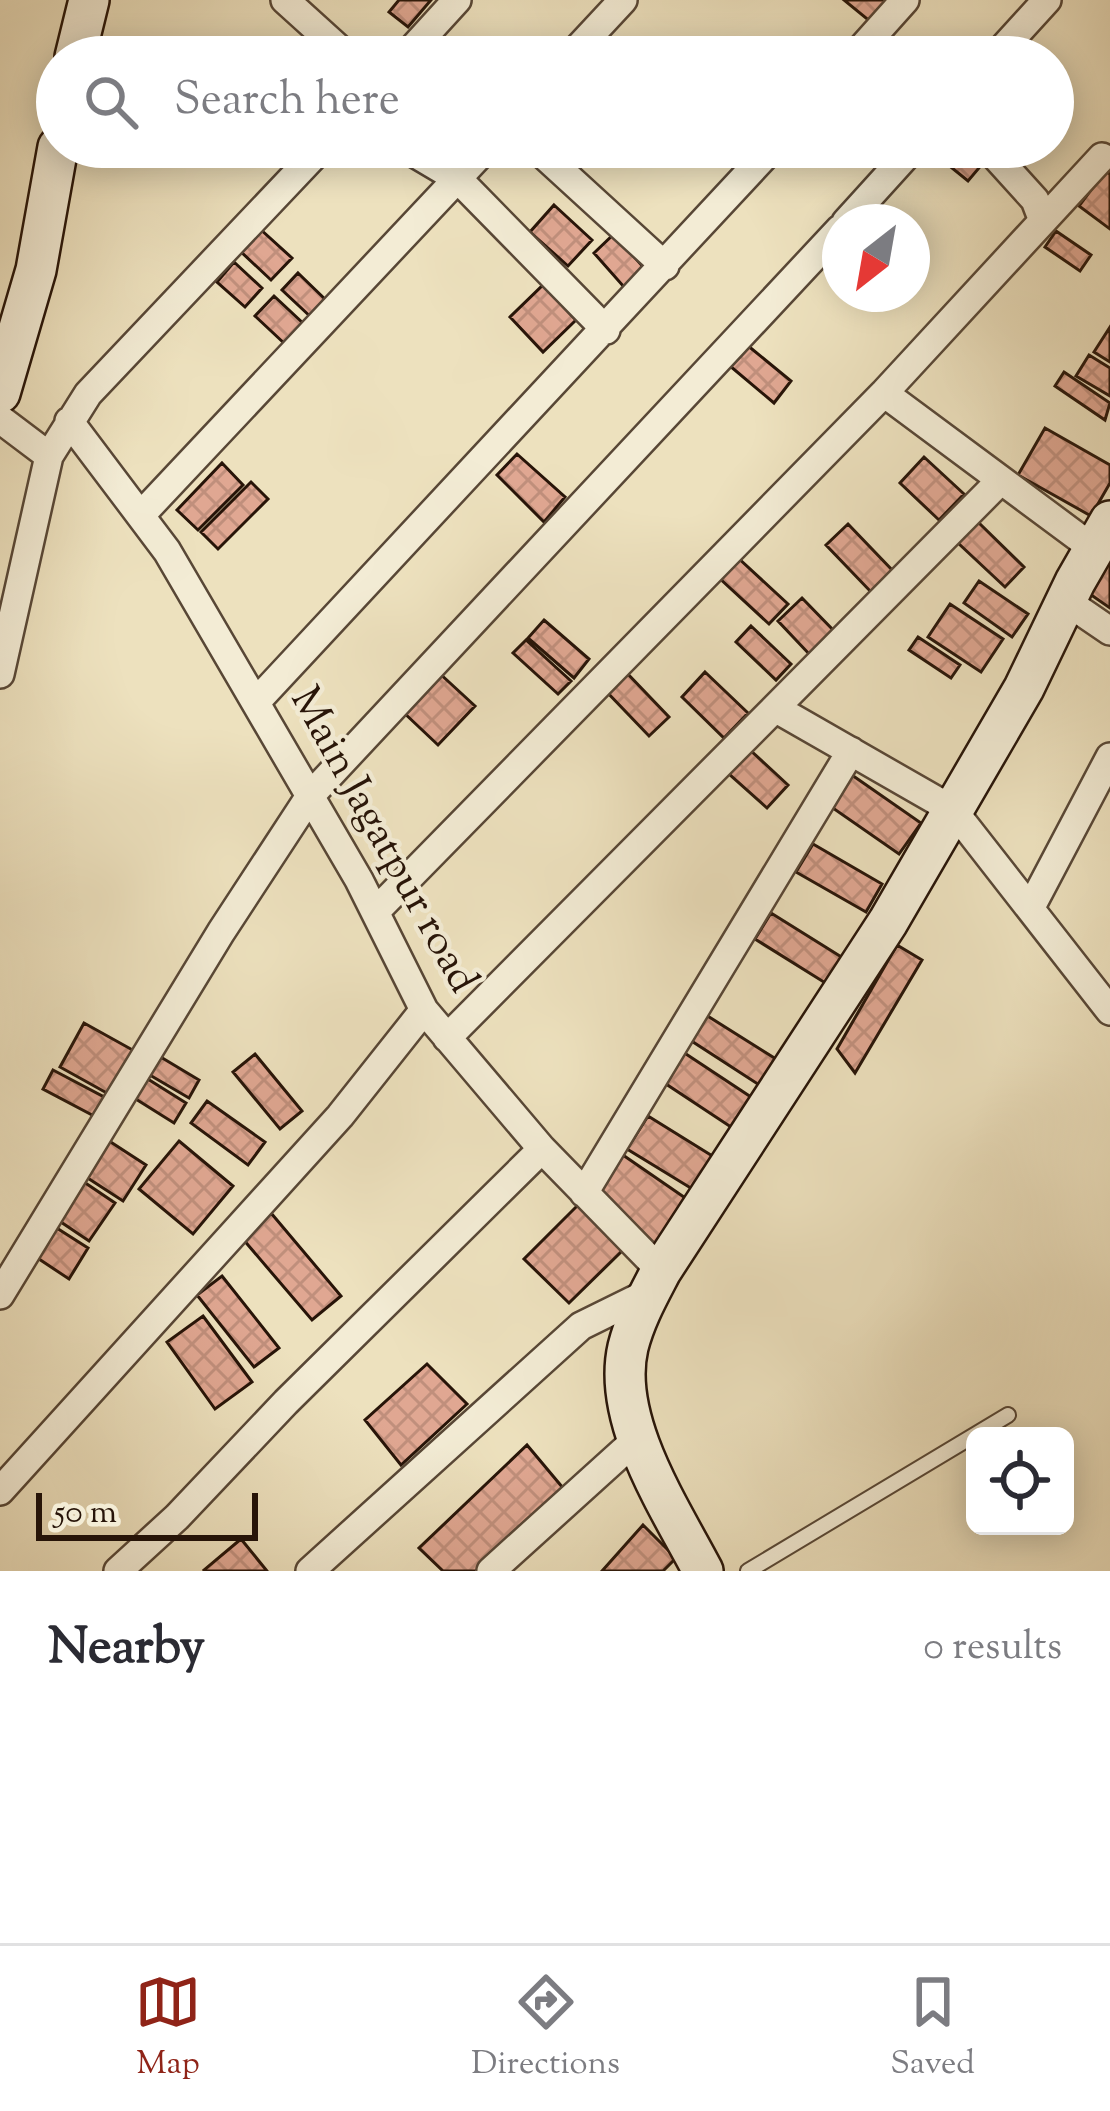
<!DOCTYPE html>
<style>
body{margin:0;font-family:"Sorts Mill Goudy",serif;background:#f2f2f3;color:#2b2b33}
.controls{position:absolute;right:36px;bottom:36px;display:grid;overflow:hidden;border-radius:18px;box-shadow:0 6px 30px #0003}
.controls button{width:108px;height:108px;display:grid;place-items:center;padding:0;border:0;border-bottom:3px solid #e1e1e2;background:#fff;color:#2b2b33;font:60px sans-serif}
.compass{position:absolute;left:822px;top:204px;width:108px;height:108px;border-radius:50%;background:#fff;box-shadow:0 6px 30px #0003;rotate:211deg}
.scale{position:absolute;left:36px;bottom:30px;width:222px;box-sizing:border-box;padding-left:12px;border:6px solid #271408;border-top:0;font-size:33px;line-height:42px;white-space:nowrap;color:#271408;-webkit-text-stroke:9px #f3ecd5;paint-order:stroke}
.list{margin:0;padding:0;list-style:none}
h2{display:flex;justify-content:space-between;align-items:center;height:156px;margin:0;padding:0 48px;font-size:51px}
h2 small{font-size:39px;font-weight:400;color:#7c7c81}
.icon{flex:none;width:66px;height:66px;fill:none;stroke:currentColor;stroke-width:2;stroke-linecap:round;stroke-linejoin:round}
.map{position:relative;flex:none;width:1110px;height:1571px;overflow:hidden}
.search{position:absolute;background:#fff;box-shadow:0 6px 30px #0003;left:36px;right:36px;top:36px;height:132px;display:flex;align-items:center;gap:30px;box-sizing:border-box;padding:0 42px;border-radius:66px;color:#7c7c81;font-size:45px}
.sheet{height:372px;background:#fff}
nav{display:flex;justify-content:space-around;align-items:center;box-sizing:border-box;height:168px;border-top:3px solid #e1e1e2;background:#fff;font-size:33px;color:#7c7c81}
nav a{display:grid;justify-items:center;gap:6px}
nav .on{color:#8f2418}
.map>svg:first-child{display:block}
</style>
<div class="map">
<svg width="1110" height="1571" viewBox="0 0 1110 1571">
<defs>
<pattern id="building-cross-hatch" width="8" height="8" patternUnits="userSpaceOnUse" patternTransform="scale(3)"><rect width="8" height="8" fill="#e0a792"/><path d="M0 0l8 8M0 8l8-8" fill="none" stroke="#c08f7c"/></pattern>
</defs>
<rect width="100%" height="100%" fill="#ede1be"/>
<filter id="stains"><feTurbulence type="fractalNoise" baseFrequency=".00167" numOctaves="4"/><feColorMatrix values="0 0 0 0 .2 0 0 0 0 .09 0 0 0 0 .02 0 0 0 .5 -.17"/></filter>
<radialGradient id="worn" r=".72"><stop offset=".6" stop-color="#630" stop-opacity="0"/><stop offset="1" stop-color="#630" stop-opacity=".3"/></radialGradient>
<path fill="url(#building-cross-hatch)" stroke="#271408" stroke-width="3" d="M399,0H431L408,27L389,12Z
M844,0H891L872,23Z
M928,42L948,57H916Z
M934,147H967L984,162L968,181L931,151Z
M1105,171L1110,174V229L1079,206Z
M554,205L592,240L568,266L530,232Z
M259,228L292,258L271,280L239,250Z
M1056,231L1091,255L1080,271L1045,247Z
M614,234L645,269L624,287L594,253Z
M234,262L262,288L245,307L217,282Z
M298,273L330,304L314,320L282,290Z
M543,285L576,320L543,352L510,317Z
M274,296L305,325L286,345L255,316Z
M1110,327V362L1094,352Z
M747,345L791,381L774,403L730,366Z
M1089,355L1110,368V396L1076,376Z
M1064,372L1110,403L1105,420L1055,386Z
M1045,428L1110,465V483L1091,516L1018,475Z
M517,454L565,497L544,522L497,475Z
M924,457L964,494L939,520L900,483Z
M222,463L243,485L198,530L177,510Z
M251,482L268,499L218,549L201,532Z
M978,522L1024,567L1005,587L958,543Z
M848,524L894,572L872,593L826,545Z
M1099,553L1110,560V608L1077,585Z
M736,556L788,604L769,624L717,576Z
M979,581L1028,614L1012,637L964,603Z
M802,598L836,633L811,656L778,621Z
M950,604L1003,639L981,672L928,637Z
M544,620L589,659L574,678L528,638Z
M751,626L791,664L776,680L736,642Z
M918,637L960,665L951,678L909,650Z
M526,640L571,681L558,694L513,653Z
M624,670L669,717L649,736L604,689Z
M437,671L475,706L438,745L401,710Z
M705,672L748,713L724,738L682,697Z
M749,749L788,785L767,808L728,773Z
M849,773L921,823L899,854L827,804Z
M813,844L882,884L866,912L796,872Z
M771,913L843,958L827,984L755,939Z
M897,945L922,960L855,1073L837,1049Z
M706,1015L784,1064L767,1090L690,1040Z
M84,1023L138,1053L114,1097L60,1067Z
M683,1052L760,1103L740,1133L663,1082Z
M154,1053L199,1080L189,1098L143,1071Z
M255,1054L302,1111L280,1129L233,1072Z
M53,1070L104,1097L94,1116L43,1089Z
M143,1076L186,1103L174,1123L131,1096Z
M207,1101L265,1142L248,1165L191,1123Z
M648,1116L714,1157L694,1190L627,1149Z
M103,1137L146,1165L123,1201L80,1173Z
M179,1141L233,1186L193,1234L139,1189Z
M620,1153L694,1204L666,1255L596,1187Z
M78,1178L115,1203L89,1241L52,1216Z
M578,1205L623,1250L569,1303L524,1259Z
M271,1213L341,1296L312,1320L242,1238Z
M52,1225L88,1248L69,1279L33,1255Z
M222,1276L279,1348L254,1367L197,1295Z
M203,1316L252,1382L215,1409L167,1342Z
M427,1364L467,1404L401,1465L365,1420Z
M527,1445L563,1488L476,1571H443L419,1548Z
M643,1525L676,1558L663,1571H602Z
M241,1539L267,1571H205L204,1570Z"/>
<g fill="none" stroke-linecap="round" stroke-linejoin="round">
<g stroke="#584736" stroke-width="18">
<path id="lane" d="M748,1571L1008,1415"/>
</g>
<g stroke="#584736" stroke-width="32">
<path id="street" d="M285,0L348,57
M405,57L457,0
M570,57L623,0
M854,57L905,0
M995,57L1047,0
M404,147L458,179L606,330
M535,147L665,266
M987,147L1035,200L1043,221
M846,222L914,147
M884,393L1094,549
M0,419L49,456
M69,421L167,551L359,880L424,1010L542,1149L661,1271
M141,515L487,147
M1066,601L1110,631
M0,674L49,456L88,394L322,147
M256,702L773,147
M775,708L1000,481
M1031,907L1110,757
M375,912L884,393L1102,157
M447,1038L775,708L953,810L1110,1011
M584,1193L851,751
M0,1295L221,932L310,796L840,229
M0,1491L340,1116L424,1010
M118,1571L177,1517L286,1402L542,1149
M310,1571L581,1326L650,1292
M491,1571L638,1438"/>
</g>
<g stroke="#271408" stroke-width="44">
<path id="secondary" d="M75,57L89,0
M0,393L36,270L58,147
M703,1571C670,1508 611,1420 628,1347C635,1319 648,1296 661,1271L888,922L1024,688L1075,582L1110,521"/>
</g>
<use href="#lane" stroke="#f3ecd5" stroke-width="14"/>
<use href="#street" stroke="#f3ecd5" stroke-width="27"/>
<use href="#secondary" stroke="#f3ecd5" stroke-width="39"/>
</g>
<g text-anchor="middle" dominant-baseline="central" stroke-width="9" stroke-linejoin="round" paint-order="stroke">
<g font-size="42" fill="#271408" stroke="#f3ecd5">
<text transform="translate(382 841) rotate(61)">Main Jagatpur road</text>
</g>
</g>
<rect width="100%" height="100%" filter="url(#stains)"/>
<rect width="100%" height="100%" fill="url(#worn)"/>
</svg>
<div class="controls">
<button><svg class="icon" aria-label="locate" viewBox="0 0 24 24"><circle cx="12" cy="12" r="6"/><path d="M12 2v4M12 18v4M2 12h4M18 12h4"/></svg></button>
</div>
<svg class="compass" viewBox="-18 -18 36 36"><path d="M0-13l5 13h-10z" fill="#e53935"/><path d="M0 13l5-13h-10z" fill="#7c7c81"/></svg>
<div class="scale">50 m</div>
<div class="search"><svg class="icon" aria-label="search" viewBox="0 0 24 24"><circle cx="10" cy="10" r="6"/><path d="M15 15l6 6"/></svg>Search here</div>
</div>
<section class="sheet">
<h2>Nearby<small>0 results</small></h2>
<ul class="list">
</ul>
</section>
<nav>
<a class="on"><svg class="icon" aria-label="map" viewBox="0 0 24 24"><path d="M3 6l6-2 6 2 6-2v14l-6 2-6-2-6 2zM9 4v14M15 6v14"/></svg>Map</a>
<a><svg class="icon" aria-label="directions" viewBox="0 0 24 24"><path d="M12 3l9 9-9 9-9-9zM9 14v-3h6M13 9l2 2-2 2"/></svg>Directions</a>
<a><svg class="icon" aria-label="saved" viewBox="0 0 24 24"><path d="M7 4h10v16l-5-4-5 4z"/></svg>Saved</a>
</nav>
